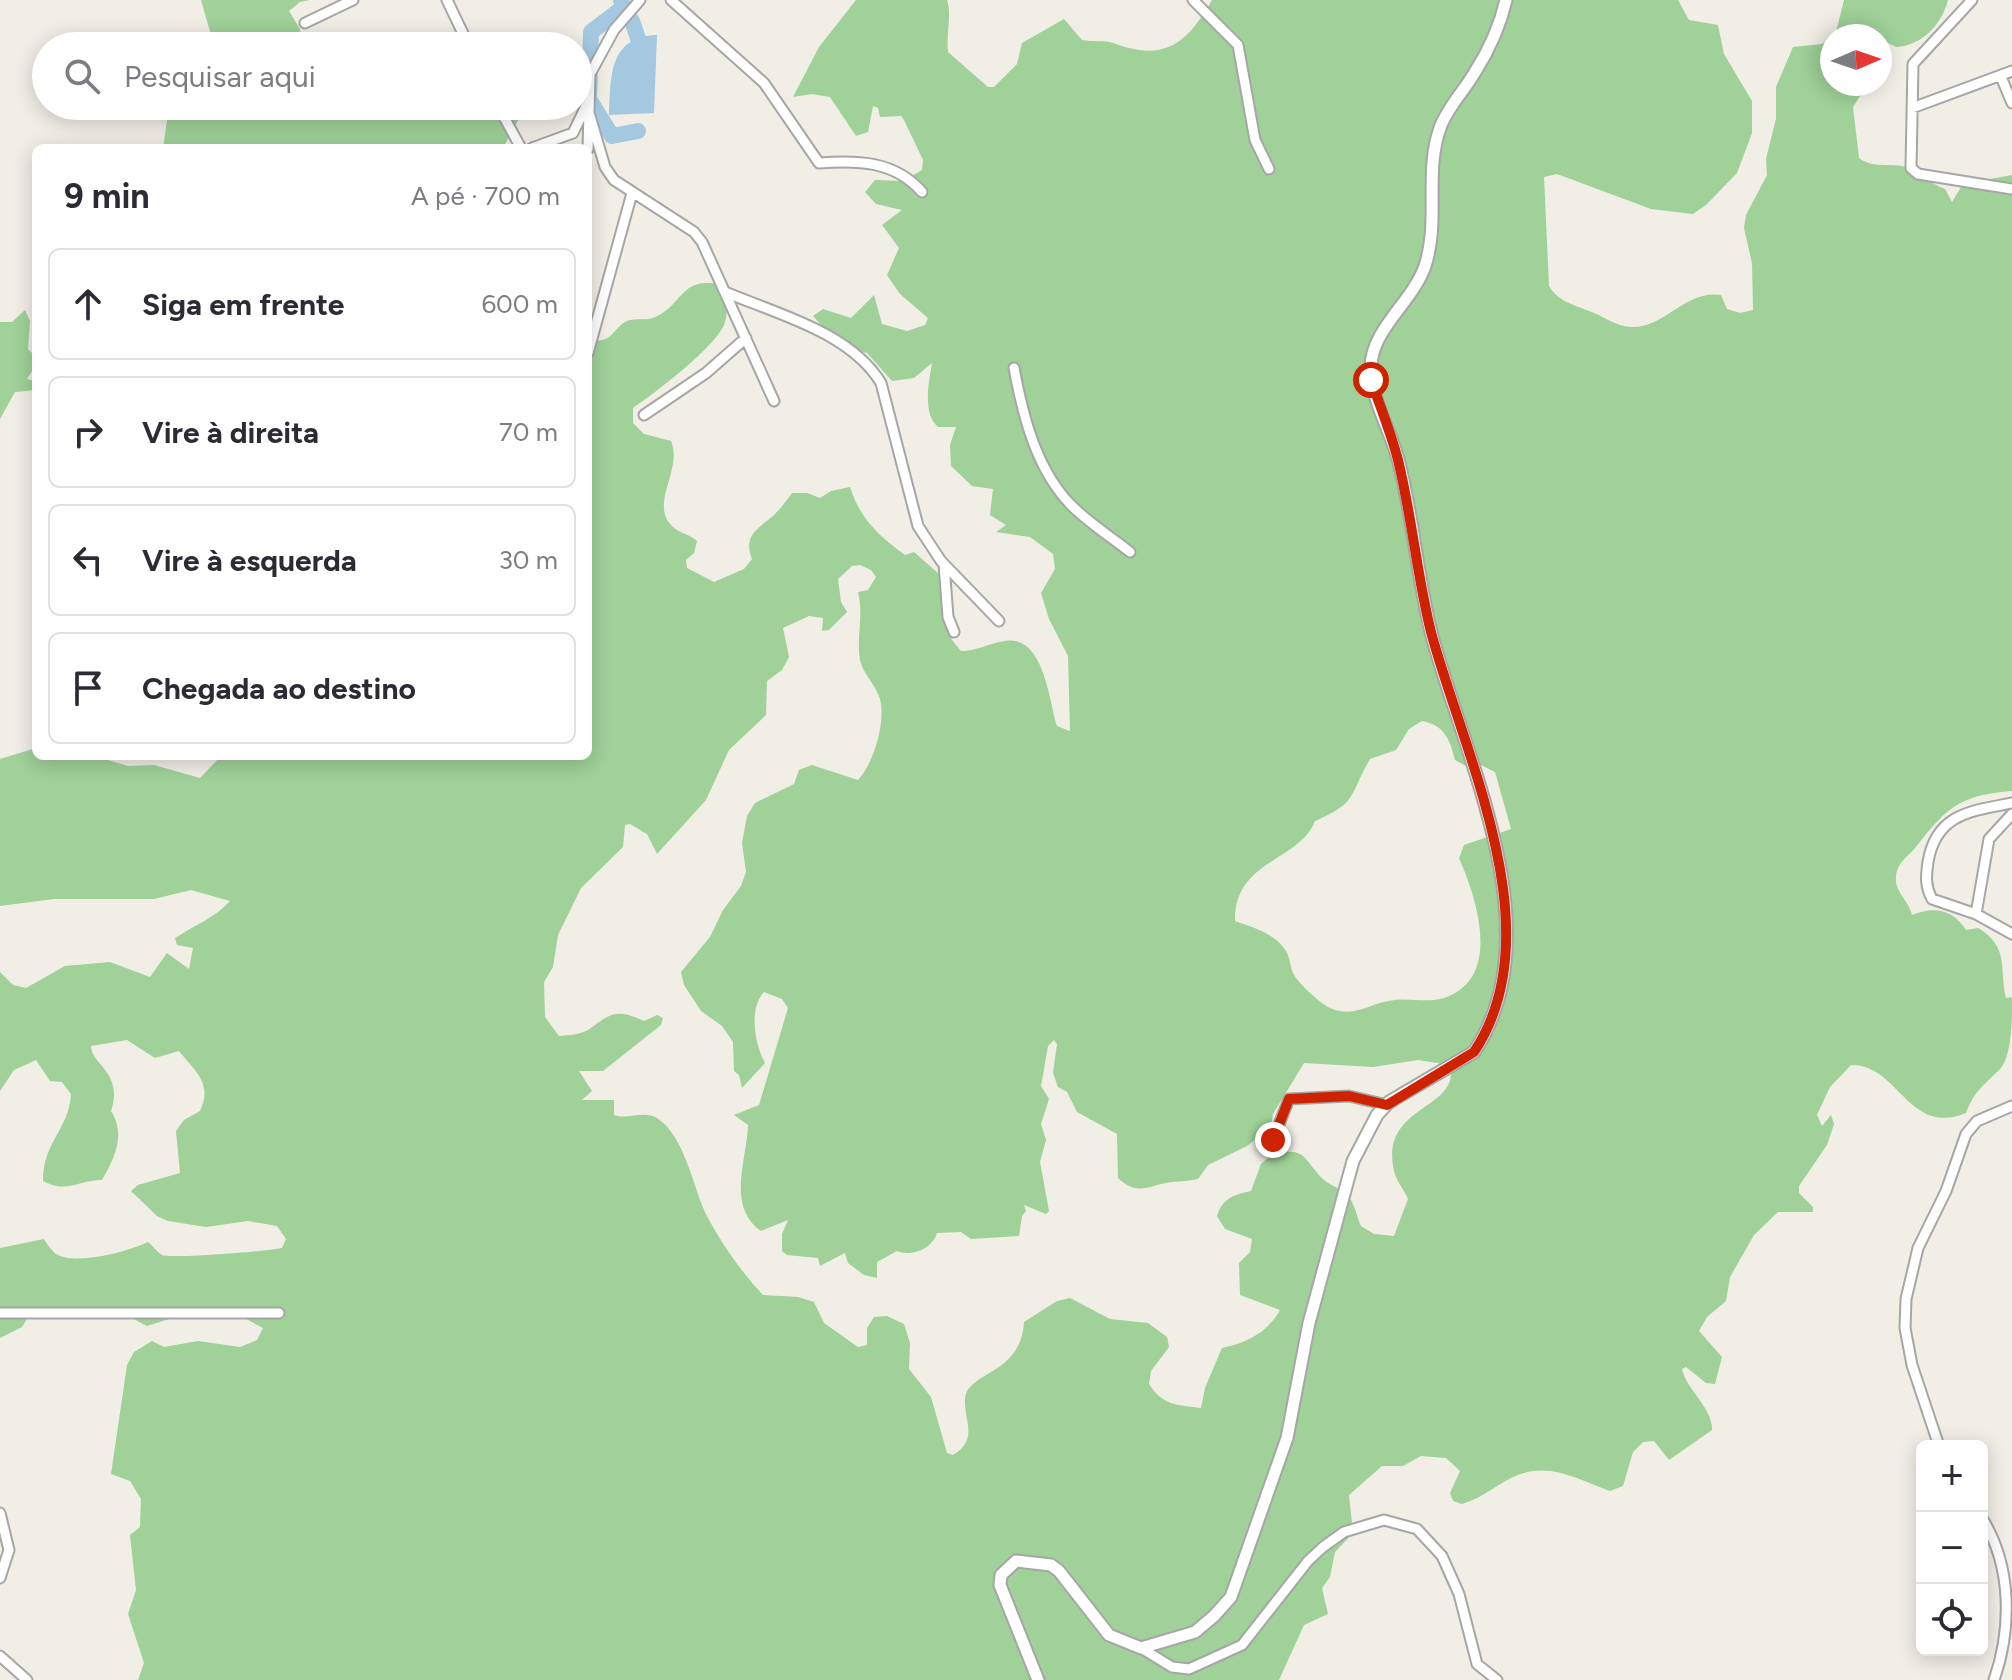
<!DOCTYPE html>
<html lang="pt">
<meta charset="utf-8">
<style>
body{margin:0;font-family:Figtree,sans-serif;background:#f7f7f7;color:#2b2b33}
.controls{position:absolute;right:24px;bottom:24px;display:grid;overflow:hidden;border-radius:12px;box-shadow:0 4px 20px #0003}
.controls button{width:72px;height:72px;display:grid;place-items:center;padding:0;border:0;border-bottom:2px solid #e1e1e2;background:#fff;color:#2b2b33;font:40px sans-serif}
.compass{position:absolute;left:1820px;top:24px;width:72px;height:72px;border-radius:50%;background:#fff;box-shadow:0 4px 20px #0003;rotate:88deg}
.stop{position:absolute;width:24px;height:24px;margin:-18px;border:6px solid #ce2300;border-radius:50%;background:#fff}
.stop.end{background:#ce2300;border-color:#fff;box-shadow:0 2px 8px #0008}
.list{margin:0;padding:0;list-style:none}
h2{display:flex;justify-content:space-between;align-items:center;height:104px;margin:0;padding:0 32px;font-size:34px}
h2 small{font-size:26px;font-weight:400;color:#7c7c81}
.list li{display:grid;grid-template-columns:52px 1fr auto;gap:24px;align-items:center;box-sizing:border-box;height:112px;margin:0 16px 16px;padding:0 16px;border:2px solid #e1e1e2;border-radius:12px}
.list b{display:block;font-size:30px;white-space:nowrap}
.list em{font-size:26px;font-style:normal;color:#7c7c81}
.icon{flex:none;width:44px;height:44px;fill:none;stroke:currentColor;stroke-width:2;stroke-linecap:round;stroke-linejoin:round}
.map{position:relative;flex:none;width:2012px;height:1680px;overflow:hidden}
.search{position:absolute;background:#fff;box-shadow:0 4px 20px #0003;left:32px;top:32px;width:560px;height:88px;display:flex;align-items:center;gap:20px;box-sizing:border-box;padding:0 28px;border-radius:44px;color:#7c7c81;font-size:30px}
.panel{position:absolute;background:#fff;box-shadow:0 4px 20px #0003;left:32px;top:144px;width:560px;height:616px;border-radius:12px}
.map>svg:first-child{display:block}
</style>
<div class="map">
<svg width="2012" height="1680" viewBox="0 0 2012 1680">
<rect width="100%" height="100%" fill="#f0eee5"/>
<path fill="#9fd198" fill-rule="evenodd" d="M201,0H310L300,2L289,11L300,29L303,46H195L199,38L211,35Z
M856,0H947C952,14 946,33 948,52L988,87H994L1017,64L1022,43L1064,19L1082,40C1092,42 1104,40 1113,43C1164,62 1186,45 1212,0H1678L1689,20L1718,25L1724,54L1752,101V133L1737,173L1706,205L1693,214L1651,209L1557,174L1544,177L1549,286C1559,302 1572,304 1589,311C1601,315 1611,323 1624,326C1662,334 1683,289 1721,295L1727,309L1740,313L1753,310L1752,263L1744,228L1746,215L1767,175L1766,159L1776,119V87L1793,47L1822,44L1832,38V84H1868L1853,107L1859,158C1874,170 1894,161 1911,169C1923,175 1931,184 1945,189L1952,202L1963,184L2012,175V791C1960,795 1947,807 1916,847C1908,857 1897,862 1896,877C1894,891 1909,901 1912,915C1934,906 1953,909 1966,930L1978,928C2010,947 1999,969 2006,998L2011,997L2012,1000C2012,1020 2012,1053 2001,1068C1985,1084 1974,1091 1966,1113C1908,1137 1899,1064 1851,1065L1830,1087L1817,1115L1822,1126L1831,1115L1834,1124L1827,1145L1799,1186V1193L1813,1207V1212H1778L1754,1235L1730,1277L1726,1301L1707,1317L1699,1331L1722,1357L1715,1384L1706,1383L1686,1367L1682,1369C1687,1391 1713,1408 1712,1430L1669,1460L1654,1441L1643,1442L1633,1452L1623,1486L1610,1491C1580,1481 1552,1462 1518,1475C1499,1482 1482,1499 1462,1504L1453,1501L1450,1493L1460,1471L1446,1458L1421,1456L1403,1466H1382L1349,1495L1353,1533L1335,1552L1330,1577L1322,1588L1328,1614L1304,1625L1279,1680H138L144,1663L128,1614L136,1590L130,1535L140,1527L141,1499L130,1481L111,1474L127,1365L134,1352L152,1341L164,1347L198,1341L240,1347L257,1340L263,1328L237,1314L188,1313L147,1326L126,1315L116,1318L30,1314L22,1327L0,1338V1248L44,1239C47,1244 52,1251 56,1254C76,1266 130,1251 148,1242C153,1246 157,1252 162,1255C170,1259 269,1251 282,1248L286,1239L277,1226L248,1221L206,1227L168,1221L157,1216L131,1191L138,1185L180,1173L176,1131L184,1120L200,1111C213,1084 196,1072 179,1051L155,1058L127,1040L91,1046C91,1064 124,1073 111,1111C126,1135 115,1157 102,1180C78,1180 67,1194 43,1181C43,1141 69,1130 71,1094L62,1082L50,1081L36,1060L14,1070L0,1091V972L13,985L26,988L65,966L110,962L150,977L167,953L189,969L193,948L177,945L175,938C193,926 215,918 230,901L191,890L154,899H54L0,906V759L36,748V756H94L128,766L154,765L200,778L221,756H588V340C616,345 612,325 630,320C638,318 647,321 655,317C683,305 680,277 718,284C725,296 730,310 724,325C714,348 655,393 633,408V423L644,434L671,441C683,470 650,502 671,525C678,533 690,534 697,541L694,553L686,560L687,568L714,582L744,569L752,559C742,534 760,528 775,514C781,508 787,500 792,493H807L820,498L831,491L850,487C860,519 879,536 905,555L914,552L939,574L944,593L941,607L952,640L961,651C978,651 989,643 1005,641C1044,635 1049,700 1057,726L1070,731L1068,656L1049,619L1041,593L1055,569L1053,554L1030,537L996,532L1006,525L990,515L993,489L972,486L951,466L950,445L956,427H938C922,414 929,381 932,363L914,378L892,381L867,353L841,346L813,316L823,309L851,318L874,295L882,324L907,331L925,325L928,318L900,294L887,275L899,248L882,225L902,210L876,204L865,192L875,180L903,181L922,170L923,160L904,120L901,116L880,117L878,108L873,106L868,132L856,136L830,97L812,94L793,97L819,47ZM860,565L871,570L876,577L868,590L858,592C864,616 856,637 860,660C863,674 876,685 880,699C886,722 874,763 858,780L812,765L799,770L794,784L755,803L747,816L742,843L746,872L741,886L723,910L710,937L681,972L684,985L701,1011L722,1026L733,1042L734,1071L739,1075L742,1088L765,1063C755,1045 748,1009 764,992L782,999L788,1008L759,1105L734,1115L748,1125C747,1160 726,1206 761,1231L788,1220L782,1234V1251L787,1255L818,1258L820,1266L845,1253L848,1263L864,1275L877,1278V1262L897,1251C912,1257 932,1249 937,1233L961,1232L971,1239L1019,1236L1022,1216L1026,1211L1024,1205L1046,1214L1049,1211L1040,1162L1046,1140L1041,1124L1049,1099L1041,1086L1048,1046L1054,1040L1057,1044L1053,1073L1058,1087L1067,1092L1077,1112L1117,1134L1118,1178C1138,1197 1148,1185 1172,1182C1181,1181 1189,1181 1198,1179L1208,1165L1247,1146L1271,1127L1273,1114L1304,1063L1373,1067L1418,1060L1450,1065C1461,1111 1379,1104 1394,1171C1396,1180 1404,1190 1408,1199L1394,1236L1374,1234L1361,1226C1355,1212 1354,1196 1339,1189C1333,1185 1328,1184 1323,1179C1303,1160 1308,1146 1272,1154L1261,1164L1251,1191C1233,1195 1223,1198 1217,1216L1225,1229L1252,1239L1250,1252L1239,1263L1240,1295L1280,1310C1267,1333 1247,1343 1222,1348L1205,1388L1201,1408C1178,1405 1163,1406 1149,1384L1151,1371L1169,1347L1167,1337L1148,1323L1110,1319L1070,1298L1057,1301L1024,1322C1021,1376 967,1371 965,1399C964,1422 979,1439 953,1455L947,1453L931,1397L909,1369L910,1343L904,1324L887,1316L874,1317L867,1328V1345L858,1347L824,1323L814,1302L798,1297L763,1295C742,1273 722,1244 708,1218C693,1190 686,1137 657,1118C644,1110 628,1120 614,1115V1100H582L592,1091L579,1071H603L661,1025L663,1018L657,1015L644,1021C618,1009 612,1012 591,1028C582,1035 569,1035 559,1036L545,1017L544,982L553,967L558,935L581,888L623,847L625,825L630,824L647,834L657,854L706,800L729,750L766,715L767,681L782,670L789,657L783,628L809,616L823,618L822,631L829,630L847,612L841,602L838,579L852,566ZM1422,721C1444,725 1450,739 1455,760L1468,767L1481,765L1495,772L1511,829L1464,845L1459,858C1477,899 1503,978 1444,998C1429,1003 1410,998 1395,1000C1370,1002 1356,1019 1330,1008C1320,1003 1300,985 1294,975C1289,966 1291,955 1283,947C1271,932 1252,927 1235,921C1234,860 1300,861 1315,821C1358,803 1349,795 1370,759L1396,750L1409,729Z
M1844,0H1948C1942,24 1922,46 1896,47L1884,41L1880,46V36H1835Z
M169,106H401L400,116L407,119L425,106H522L523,111L503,148H163Z
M25,310L30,321L28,349L36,357V365L27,379L36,381V390L15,392L0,419V322H12Z"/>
<path fill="#a3c8e0" d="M657,35L654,113L609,115C611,77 608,37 657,35Z"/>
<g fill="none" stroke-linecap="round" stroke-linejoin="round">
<path stroke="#a3c8e0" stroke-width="16" d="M621,0L624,7L591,32L589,99L612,136L638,131
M632,21L641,47"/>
<g stroke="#a6a6a6" stroke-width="13">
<path id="minor" d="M447,0L469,46
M671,0L764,83L819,163C858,160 895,161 922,192
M1193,0L1238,45L1255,140L1269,169
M1972,0L1913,64L1911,168L1918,174L2012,189
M305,23L353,0
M2001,77L2012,103
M498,106L521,148
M1912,108L2012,71
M590,116L605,167L614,180L694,232L702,242L774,401
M532,148L573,133L587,104
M588,149L590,74L614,30L640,0
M725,292C777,314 850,332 881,383L918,526L941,561L999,621
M588,353L632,193
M1014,368C1023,416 1036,469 1071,505C1089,523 1111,537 1130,552
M644,415L706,373L746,338
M944,564L948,617L954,632
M2012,803C1970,811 1936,814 1928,862C1926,876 1925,886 1932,899L1976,914L2012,934
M1976,914L1989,839L2012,814
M1273,1140L1289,1099L1349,1096L1387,1105
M0,1313H279
M1939,1446L1912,1365L1905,1328L1906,1299L1918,1248L1946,1191L1966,1134L1977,1121L2012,1106
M0,1513L9,1550L0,1578
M1982,1518C2012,1566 2012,1628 1994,1680
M1141,1648L1172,1667L1189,1669L1242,1645L1308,1561L1323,1547L1344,1532L1384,1520L1417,1529L1442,1556L1459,1594L1477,1664L1497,1680
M0,1656L27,1680"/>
</g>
<g stroke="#a6a6a6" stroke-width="15">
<path id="tertiary" d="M1038,1680L1000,1585L1001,1575L1016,1561L1051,1565L1059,1571L1109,1635L1141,1648L1195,1632L1214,1616L1231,1597L1287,1438L1309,1323L1353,1161L1377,1115L1389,1102L1474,1052C1555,931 1463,755 1431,632C1417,575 1413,516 1398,459C1390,429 1370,398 1371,366C1372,329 1413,301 1425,266C1440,221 1424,172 1440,128C1447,108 1464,91 1475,72C1489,50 1500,26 1506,0"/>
</g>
<use href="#minor" stroke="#fff" stroke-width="9"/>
<use href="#tertiary" stroke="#fff" stroke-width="11"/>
</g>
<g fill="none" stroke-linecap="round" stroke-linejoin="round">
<path stroke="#ce2300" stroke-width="10" d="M1273,1140L1289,1099L1349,1096L1387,1105L1474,1052C1554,932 1464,755 1431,632C1417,576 1412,517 1398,460C1391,433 1380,406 1371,380"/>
</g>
</svg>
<div class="controls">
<button>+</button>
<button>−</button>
<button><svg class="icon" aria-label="locate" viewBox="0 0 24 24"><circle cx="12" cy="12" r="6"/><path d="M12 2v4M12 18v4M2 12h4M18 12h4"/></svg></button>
</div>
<svg class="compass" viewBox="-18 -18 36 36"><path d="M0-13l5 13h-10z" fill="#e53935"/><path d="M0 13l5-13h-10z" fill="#7c7c81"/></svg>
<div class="stop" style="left:1371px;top:380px"></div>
<div class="stop end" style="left:1273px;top:1140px"></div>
<div class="search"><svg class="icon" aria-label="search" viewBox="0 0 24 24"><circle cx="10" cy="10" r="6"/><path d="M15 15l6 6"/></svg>Pesquisar aqui</div>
<section class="panel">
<h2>9 min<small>A pé · 700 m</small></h2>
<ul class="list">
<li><svg class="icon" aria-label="ahead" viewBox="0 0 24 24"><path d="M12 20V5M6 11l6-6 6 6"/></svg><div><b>Siga em frente</b></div><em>600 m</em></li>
<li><svg class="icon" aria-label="right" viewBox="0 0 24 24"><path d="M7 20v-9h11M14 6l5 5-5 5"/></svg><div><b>Vire à direita</b></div><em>70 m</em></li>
<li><svg class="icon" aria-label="left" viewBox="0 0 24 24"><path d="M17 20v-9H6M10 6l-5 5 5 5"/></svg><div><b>Vire à esquerda</b></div><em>30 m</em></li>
<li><svg class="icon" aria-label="arrive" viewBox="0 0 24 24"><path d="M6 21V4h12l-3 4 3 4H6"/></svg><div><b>Chegada ao destino</b></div></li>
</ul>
</section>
</div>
